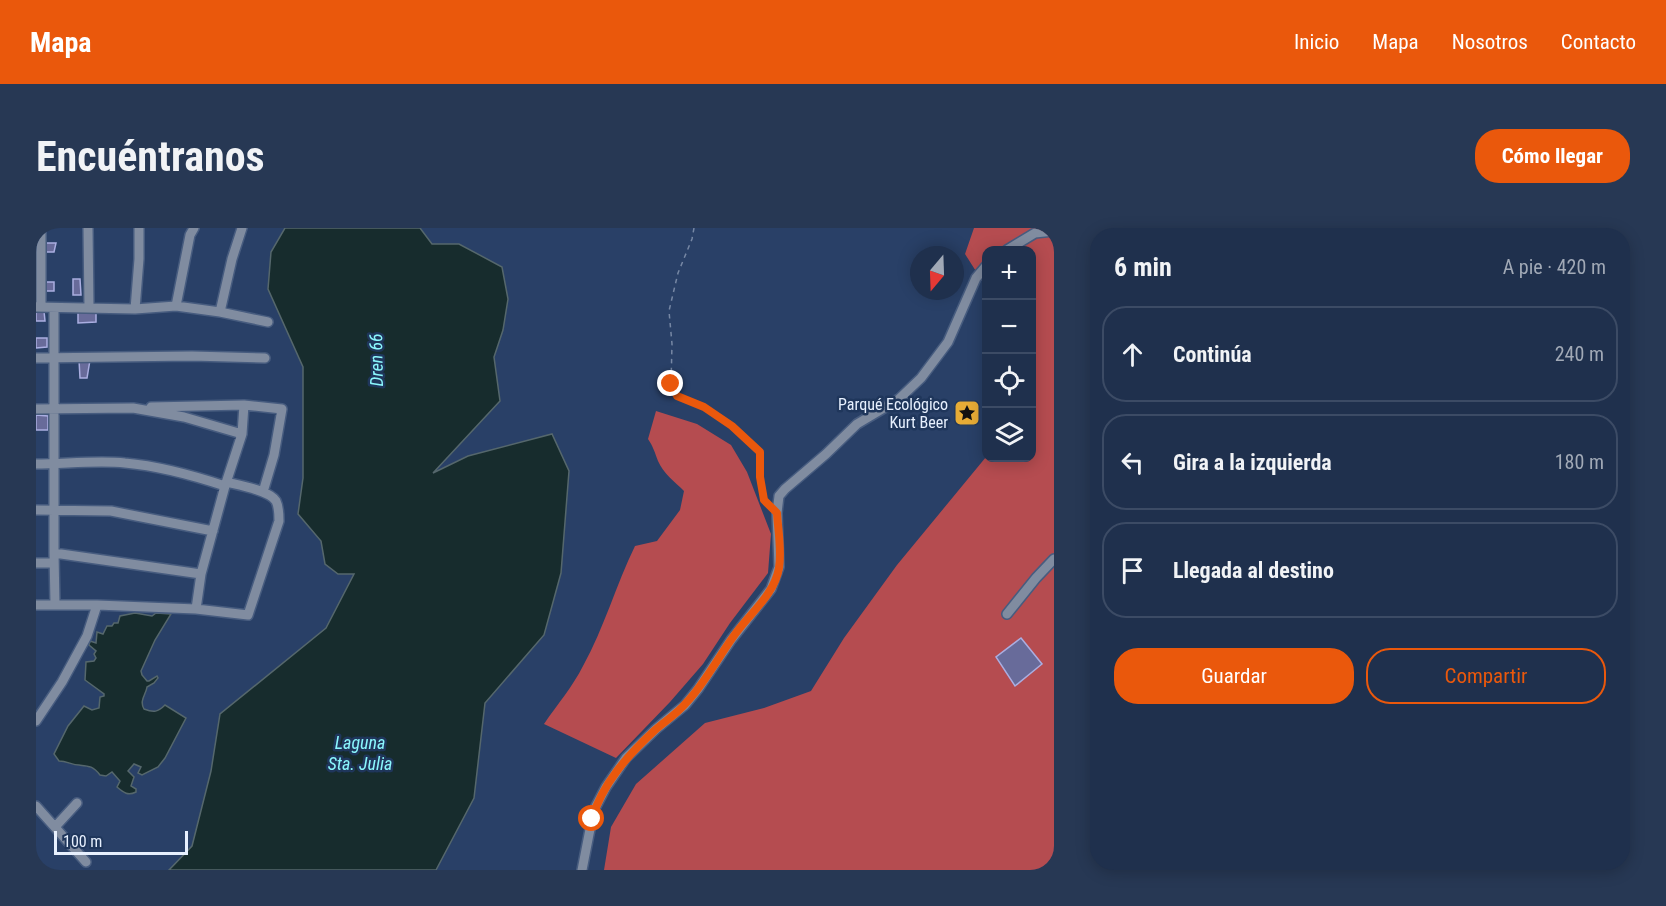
<!DOCTYPE html>
<html lang="es">
<meta charset="utf-8">
<style>
body{margin:0;font-family:"Roboto Condensed",sans-serif;background:#273854;color:#f1f3f6}
.controls{position:absolute;right:18px;top:18px;display:grid;overflow:hidden;border-radius:12px;box-shadow:0 3px 15px #0003}
.controls button{width:54px;height:54px;display:grid;place-items:center;padding:0;border:0;border-bottom:2px solid #3c4b65;background:#1f304d;color:#f1f3f6;font:30px sans-serif}
.compass{position:absolute;left:874px;top:18px;width:54px;height:54px;border-radius:50%;background:#1f304d;box-shadow:0 3px 15px #0003;rotate:199deg}
.scale{position:absolute;left:18px;bottom:15px;width:134px;box-sizing:border-box;padding-left:6px;border:3px solid #e7f0fe;border-top:0;font-size:16px;line-height:21px;white-space:nowrap;color:#e7f0fe;-webkit-text-stroke:4px #1f365b;paint-order:stroke}
.stop{position:absolute;width:18px;height:18px;margin:-14px;border:4px solid #ea580c;border-radius:50%;background:#fff}
.stop.end{background:#ea580c;border-color:#fff;box-shadow:0 2px 6px #0008}
.list{margin:0;padding:0;list-style:none}
h2{display:flex;justify-content:space-between;align-items:center;height:78px;margin:0;padding:0 24px;font-size:26px}
h2 small{font-size:20px;font-weight:400;color:#a1a9b6}
.list li{display:grid;grid-template-columns:39px 1fr auto;gap:18px;align-items:center;box-sizing:border-box;height:96px;margin:0 12px 12px;padding:0 12px;border:2px solid #3c4b65;border-radius:24px}
.list b{display:block;font-size:22px;white-space:nowrap}
.list em{font-size:20px;font-style:normal;color:#a1a9b6}
.actions{display:flex;gap:12px;padding:18px 24px}
.actions a{flex:1;padding:14px 0;border:2px solid #ea580c;border-radius:24px;text-align:center;font-size:21px;color:#ea580c}
.actions .main{background:#ea580c;color:#fff}
.icon{flex:none;width:33px;height:33px;fill:none;stroke:currentColor;stroke-width:2;stroke-linecap:round;stroke-linejoin:round}
.map{position:relative;flex:none;width:1018px;height:642px;overflow:hidden;border-radius:24px}
header{display:flex;align-items:center;gap:36px;box-sizing:border-box;height:84px;padding:0 30px;background:#ea580c;color:#fff}
header strong{font-size:28px}
nav{display:flex;gap:33px;margin-inline-start:auto;font-size:21px}
.intro{display:flex;align-items:center;justify-content:space-between;box-sizing:border-box;height:144px;padding:0 36px}
h1{margin:0;font-size:42px}
.button{padding:15px 27px;border-radius:24px;background:#ea580c;color:#fff;font-size:21px;font-weight:700}
main{display:flex;gap:36px;padding:0 36px}
aside{flex:1;background:#1f304d;border-radius:24px;box-shadow:0 3px 15px #0003}
.map>svg:first-child{display:block}
</style>
<header>
<strong>Mapa</strong>
<nav><a>Inicio</a><a>Mapa</a><a>Nosotros</a><a>Contacto</a></nav>
</header>
<div class="intro"><h1>Encuéntranos</h1><a class="button">Cómo llegar</a></div>
<main>
<div class="map">
<svg width="1018" height="642" viewBox="0 0 1018 642">
<rect width="100%" height="100%" fill="#294067"/>
<path fill="#b54c50" d="M938,0H1018V642H568L575,599L600,556L669,495L728,480L775,463L808,410L861,337L950,229L996,230V22H951L950,59L929,26Z
M620,183L661,196L695,217L711,244L735,306L732,345L694,395L667,436L634,474L580,530L508,496C521,477 537,458 547,438C568,400 580,357 599,318L621,313L644,282L648,263C639,254 627,245 622,233C619,225 617,218 612,211Z"/>
<path fill="#172c2d" stroke="#55676c" stroke-width="1.5" d="M249,0H384L396,16H423L466,39L472,71L467,102L458,129L464,173L397,245L432,228L516,206L533,243L525,345L508,407L449,475L438,570L400,642H133L156,618L175,543L184,486L290,400L318,346H302L289,336L285,313L262,286L267,250V139L232,61L235,24Z
M99,385L116,388L120,385L135,386L119,412L105,443L106,447L111,453H113L121,448L122,450L118,455L111,459C110,467 103,472 108,481C118,485 122,484 129,477L150,490L129,530L122,539L106,547L102,545L105,539L98,536L92,543L98,549L95,558L100,561V564C92,568 88,565 81,559L84,553L76,544L70,548L64,547C57,538 53,538 43,537C36,537 31,533 23,533L18,526L32,498L48,478L56,482L63,480L64,469L68,468V466L49,452L50,434L58,433L60,430L58,426L60,423L53,417L54,413L60,415L61,404L67,406L71,398H76L78,395H82L84,388Z"/>
<path fill="#686b9a" stroke="#aaaee1" stroke-width="1.5" d="M9,15H20L18,24H9Z
M37,51H44L45,67H37Z
M10,54H18V63H10Z
M60,82V94L42,95V83Z
M8,83L9,93H0V84Z
M0,110H11V119L0,120Z
M43,132H54L51,150H44Z
M0,187L12,188V202H0Z
M985,410L1006,436L979,458L960,429Z"/>
<g fill="none" stroke-linecap="round" stroke-linejoin="round">
<g stroke="#475c7f" stroke-width="12">
<path id="minor" d="M5,0V79
M52,0L53,80
M971,22L999,5L1018,3
M140,78L154,7L158,0
M0,79L99,81L140,78L184,84L232,94
M18,80V325L19,376
M99,81L103,31V0
M184,84L196,31L206,0
M0,130L156,128L229,130
M115,179L208,177
M0,181L97,180L148,189L206,206
M0,236C28,236 62,232 89,235C123,238 156,247 189,258
M0,282L75,283L177,303
M18,325L165,346
M0,335H18
M0,377H61L160,381L212,387L243,293C243,287 243,279 240,273C233,262 202,257 190,254
M160,381L165,346L189,258L206,206L208,177L246,181L238,227L227,264
M971,386L1000,350L1018,331
M0,493L26,454L51,408L61,377
M0,578L50,634
M19,599L41,575
M546,642L556,591L558,582L570,559L590,530L620,501L649,477L662,461L695,412L735,361L743,339L741,285L743,268L749,261L790,226L821,196L863,171L885,150L912,114L940,50L951,37"/>
</g>
<path stroke="#7687a4" stroke-width="1.5" stroke-dasharray="4.5 4.5" stroke-linecap="butt" d="M658,0L656,11L642,45L633,83L636,116L635,156L641,168L668,179L696,199L724,224C724,238 721,266 732,276"/>
<use href="#minor" stroke="#808ca0" stroke-width="9"/>
</g>
<g fill="none" stroke-linecap="round" stroke-linejoin="round">
<path stroke="#ea580c" stroke-width="8" d="M556,591C566,556 592,527 619,502C629,493 641,486 650,475C671,453 684,425 703,401C718,382 739,364 743,340C746,322 742,302 741,285L728,272L724,249V224L696,198L668,179L641,168L635,156"/>
</g>
<defs>
<g id="sight-square" transform="scale(1.35)"><rect x="-9" y="-9" width="18" height="18" rx="4" fill="#e7ac36" stroke="#1f365b"/><path d="M0-6L1.8-2.2L6-1.7L2.9 1.2L3.7 5.4L0 3.3L-3.7 5.4L-2.9 1.2L-6-1.7L-1.8-2.2Z" fill="#111"/></g>
</defs>
<g fill-rule="evenodd">
<use href="#sight-square" x="931" y="185"/>
</g>
<g text-anchor="middle" dominant-baseline="central" stroke-width="5" stroke-linejoin="round" paint-order="stroke">
<g font-size="16" fill="#e7f0fe" stroke="#1f365b" text-anchor="end">
<text x="912" y="176">Parqué Ecológico<tspan x="912" dy="18">Kurt Beer</tspan></text>
</g>
<g font-size="18" font-style="italic" fill="#8bf7fd" stroke="#1f365b">
<text transform="translate(340 132) rotate(-91)">Dren 66</text>
<text x="324" y="514">Laguna<tspan x="324" dy="21">Sta. Julia</tspan></text>
</g>
</g>
</svg>
<div class="controls">
<button>+</button>
<button>−</button>
<button><svg class="icon" aria-label="locate" viewBox="0 0 24 24"><circle cx="12" cy="12" r="6"/><path d="M12 2v4M12 18v4M2 12h4M18 12h4"/></svg></button>
<button><svg class="icon" aria-label="layers" viewBox="0 0 24 24"><path d="M12 4l9 5-9 5-9-5zM3 14l9 5 9-5"/></svg></button>
</div>
<svg class="compass" viewBox="-18 -18 36 36"><path d="M0-13l5 13h-10z" fill="#e53935"/><path d="M0 13l5-13h-10z" fill="#a1a9b6"/></svg>
<div class="scale">100 m</div>
<div class="stop" style="left:556px;top:591px"></div>
<div class="stop end" style="left:635px;top:156px"></div>
</div>
<aside>
<h2>6 min<small>A pie · 420 m</small></h2>
<ul class="list">
<li><svg class="icon" aria-label="ahead" viewBox="0 0 24 24"><path d="M12 20V5M6 11l6-6 6 6"/></svg><div><b>Continúa</b></div><em>240 m</em></li>
<li><svg class="icon" aria-label="left" viewBox="0 0 24 24"><path d="M17 20v-9H6M10 6l-5 5 5 5"/></svg><div><b>Gira a la izquierda</b></div><em>180 m</em></li>
<li><svg class="icon" aria-label="arrive" viewBox="0 0 24 24"><path d="M6 21V4h12l-3 4 3 4H6"/></svg><div><b>Llegada al destino</b></div></li>
</ul>
<div class="actions"><a class="main">Guardar</a><a>Compartir</a></div>
</aside>
</main>
